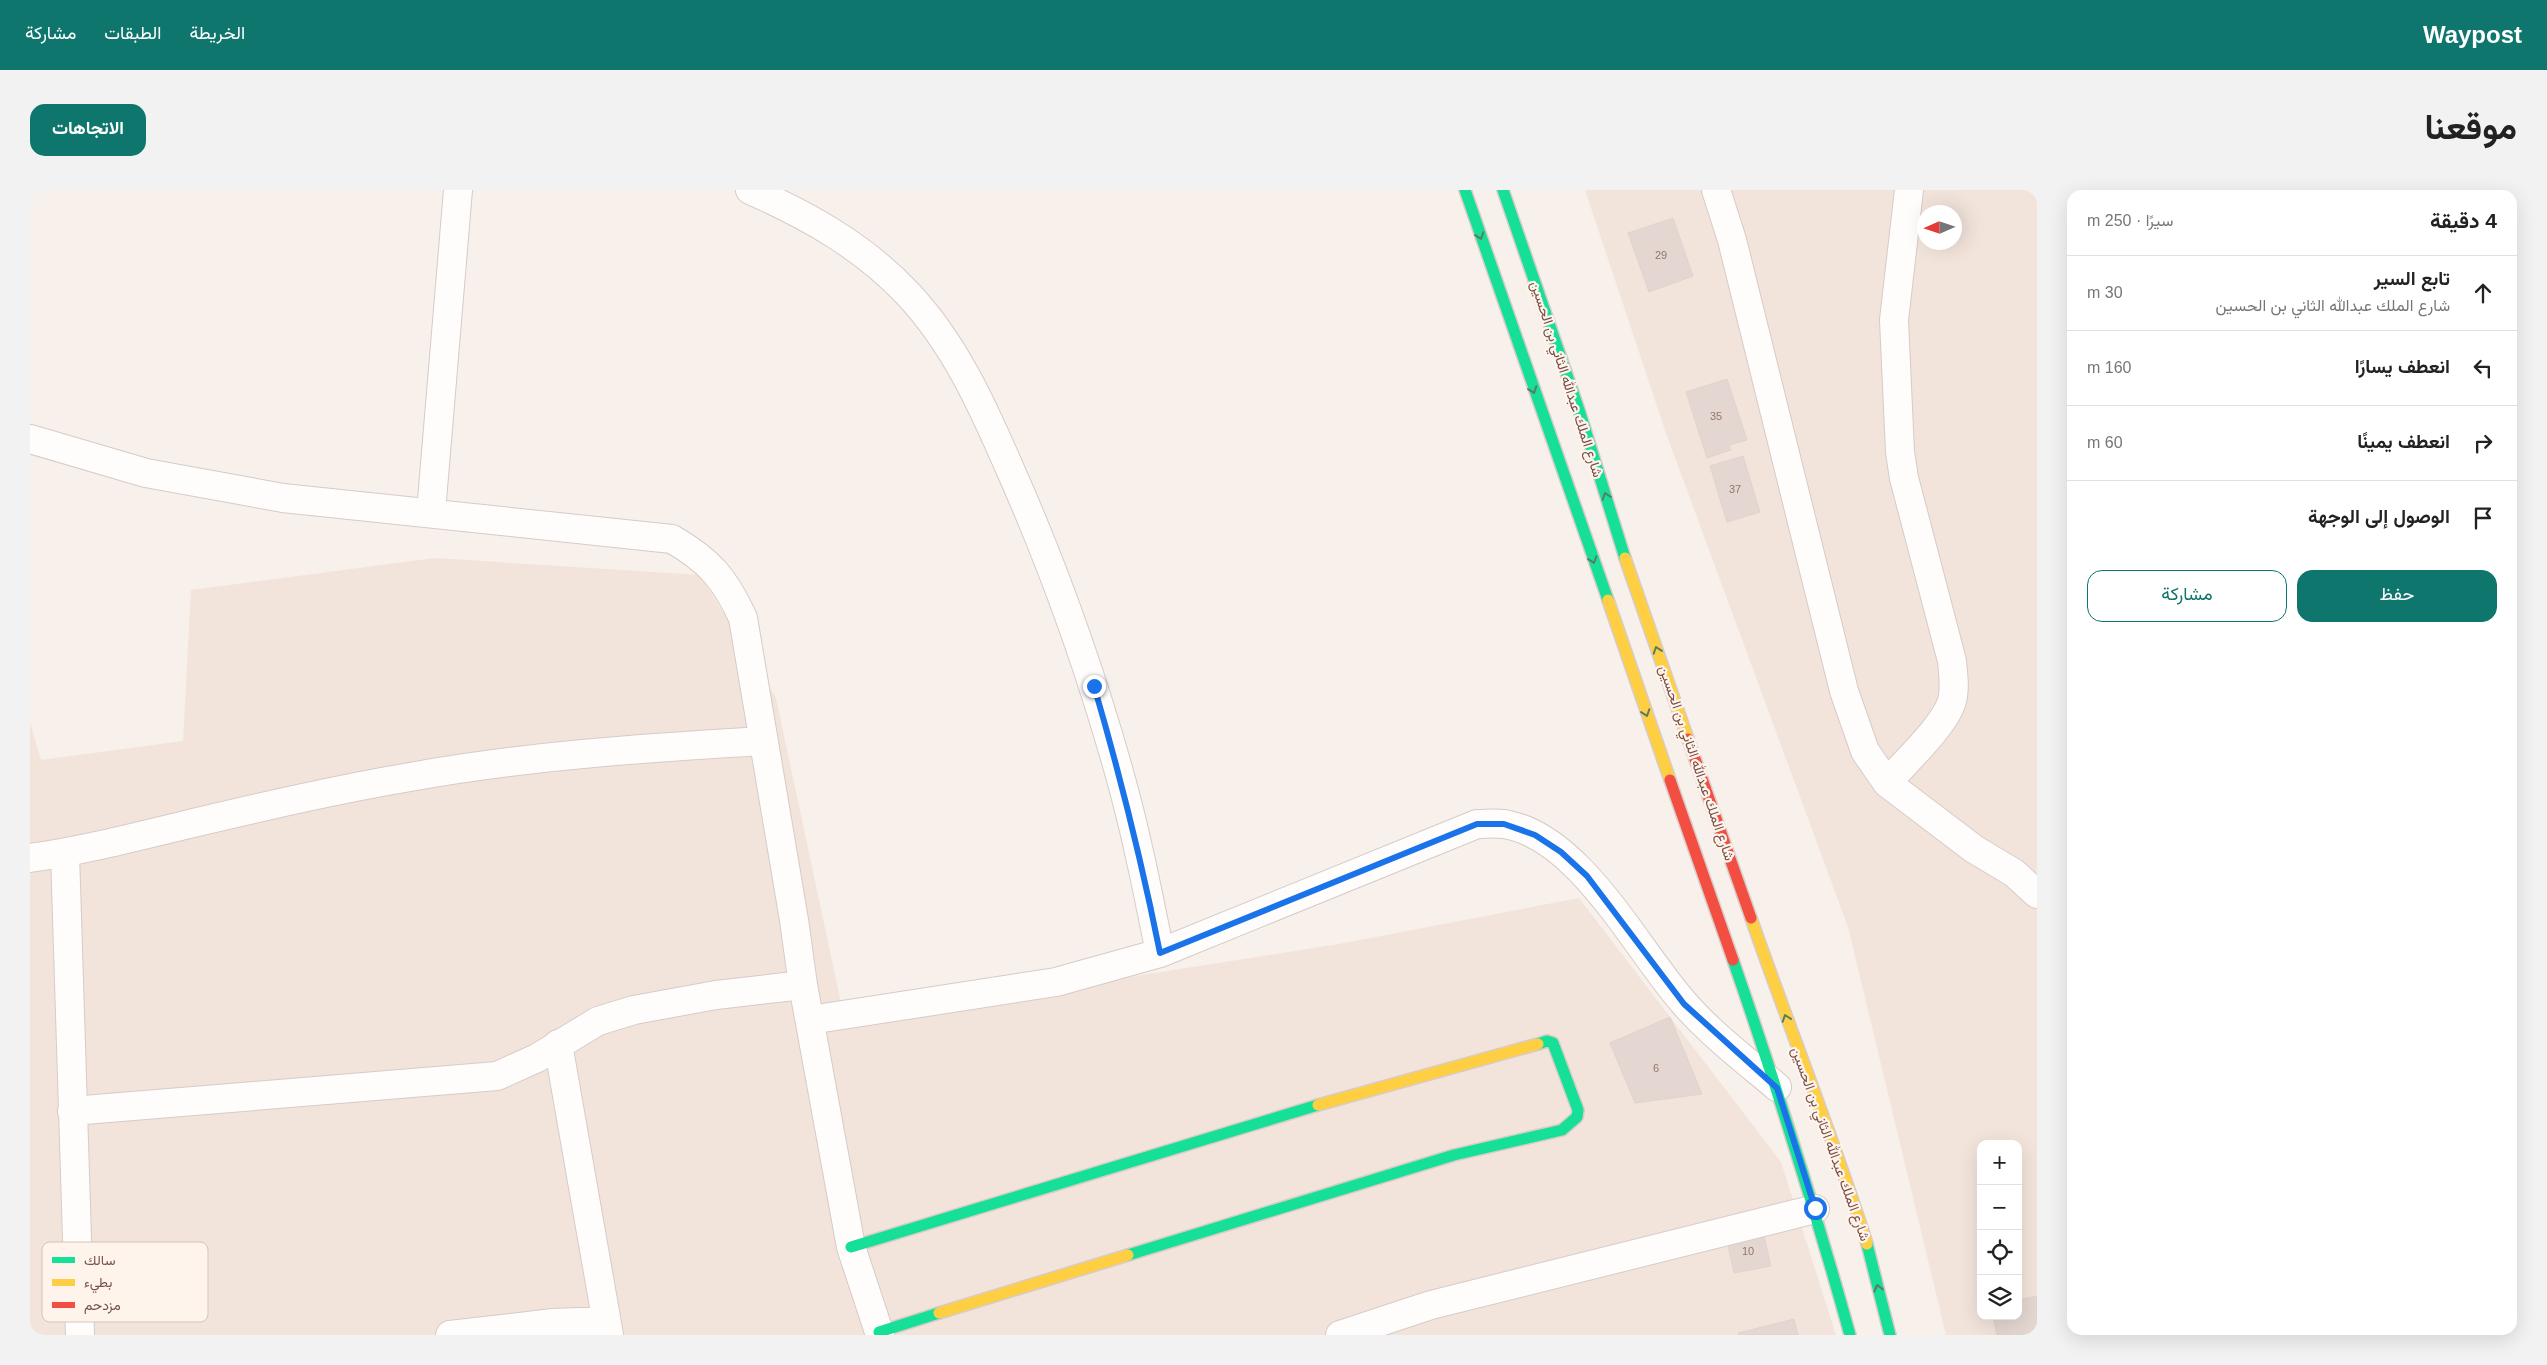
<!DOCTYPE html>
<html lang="ar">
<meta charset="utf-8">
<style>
body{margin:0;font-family:Arial,Vazirmatn,sans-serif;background:#f2f2f2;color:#222;direction:rtl}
.controls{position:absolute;right:15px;bottom:15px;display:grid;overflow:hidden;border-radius:10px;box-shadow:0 5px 20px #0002}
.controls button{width:45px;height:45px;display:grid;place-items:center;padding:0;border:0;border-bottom:1px solid #e0e0e0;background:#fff;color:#222;font:25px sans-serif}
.compass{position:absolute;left:1887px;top:15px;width:45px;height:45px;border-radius:50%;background:#fff;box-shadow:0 5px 20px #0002;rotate:267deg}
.stop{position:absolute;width:15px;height:15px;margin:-11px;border:4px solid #1a73e8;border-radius:50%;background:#fff}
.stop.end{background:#1a73e8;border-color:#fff;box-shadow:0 1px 5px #0008}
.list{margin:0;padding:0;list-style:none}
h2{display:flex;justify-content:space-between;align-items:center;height:65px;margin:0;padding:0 20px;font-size:21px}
h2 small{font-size:16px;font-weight:400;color:#767676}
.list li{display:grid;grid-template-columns:32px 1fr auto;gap:15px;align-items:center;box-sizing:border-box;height:75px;padding:0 20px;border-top:1px solid #e0e0e0}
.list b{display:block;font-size:19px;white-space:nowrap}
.list p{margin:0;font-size:16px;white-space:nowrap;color:#767676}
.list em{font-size:16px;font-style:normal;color:#767676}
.actions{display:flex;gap:10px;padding:15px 20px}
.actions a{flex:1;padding:11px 0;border:1px solid #0f766e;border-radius:15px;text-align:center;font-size:18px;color:#0f766e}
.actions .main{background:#0f766e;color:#fff}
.icon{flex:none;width:28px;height:28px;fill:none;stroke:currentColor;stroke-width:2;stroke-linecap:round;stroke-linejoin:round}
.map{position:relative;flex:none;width:2007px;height:1145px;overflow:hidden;direction:ltr;border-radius:15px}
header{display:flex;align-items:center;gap:30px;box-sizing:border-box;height:70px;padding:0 25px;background:#0f766e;color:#fff}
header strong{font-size:24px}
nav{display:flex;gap:28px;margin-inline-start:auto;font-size:18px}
.intro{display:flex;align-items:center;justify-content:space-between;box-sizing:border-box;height:120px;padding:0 30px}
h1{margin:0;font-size:35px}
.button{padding:12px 22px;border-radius:15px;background:#0f766e;color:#fff;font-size:18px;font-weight:700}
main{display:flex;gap:30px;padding:0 30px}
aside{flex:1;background:#fff;border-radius:15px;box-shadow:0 5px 20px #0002}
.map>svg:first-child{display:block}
</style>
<header>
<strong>Waypost</strong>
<nav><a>الخريطة</a><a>الطبقات</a><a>مشاركة</a></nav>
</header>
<div class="intro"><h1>موقعنا</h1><a class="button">الاتجاهات</a></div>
<main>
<aside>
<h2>4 دقيقة<small>سيرًا · 250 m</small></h2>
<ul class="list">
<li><svg class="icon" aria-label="ahead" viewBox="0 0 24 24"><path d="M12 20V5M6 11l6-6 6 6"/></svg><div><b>تابع السير</b><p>شارع الملك عبدالله الثاني بن الحسين</p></div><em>30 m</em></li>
<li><svg class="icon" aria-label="left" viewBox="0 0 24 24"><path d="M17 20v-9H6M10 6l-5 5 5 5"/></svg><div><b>انعطف يسارًا</b></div><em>160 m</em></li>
<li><svg class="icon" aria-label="right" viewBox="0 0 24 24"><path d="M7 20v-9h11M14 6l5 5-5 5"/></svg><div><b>انعطف يمينًا</b></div><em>60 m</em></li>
<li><svg class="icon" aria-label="arrive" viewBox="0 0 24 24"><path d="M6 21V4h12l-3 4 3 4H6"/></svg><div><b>الوصول إلى الوجهة</b></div></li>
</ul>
<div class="actions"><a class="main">حفظ</a><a>مشاركة</a></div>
</aside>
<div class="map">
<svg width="2007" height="1145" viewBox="0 0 2007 1145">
<rect width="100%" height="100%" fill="#f7f0eb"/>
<path fill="#f3e4db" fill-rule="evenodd" d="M1555,0H2007V1145H1916L1818,737L1637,246ZM1894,22H1924V52H1894ZM1951,954H1988V1126H1951Z
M405,368L670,385L746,508L815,832L1309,754L1549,708L1751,972L1806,1145H0V533L11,570L153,551L161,400Z"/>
<path fill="#e4d7d2" stroke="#e0d2cd" d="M1643,28L1663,86L1619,102L1598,43Z
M1697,189L1717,250L1699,255L1701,260L1677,268L1656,202Z
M1713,266L1730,322L1697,332L1680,276Z
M1640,827L1672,904L1605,913L1580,853Z
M1732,1038L1741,1076L1704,1083L1696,1046Z
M2007,1106V1145H1967L1963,1126H1988V1110Z
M1764,1129L1768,1145H1709L1708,1143Z"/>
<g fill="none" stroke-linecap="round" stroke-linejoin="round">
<g stroke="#d6cbc8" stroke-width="30">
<path id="street" d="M720,0C779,26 834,57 878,104C925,154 953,217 980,279C1024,378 1060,479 1089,582C1106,642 1118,703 1130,763
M1686,0L1702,50L1814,501L1835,561L1857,593L1944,659L1984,683L2007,704
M0,249L116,283L253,308L642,349C680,371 695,389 713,428L764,730L773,795L821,1057L850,1145
M401,322L428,0
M1857,593C1875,572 1912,538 1921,514C1926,500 1923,484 1922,471L1874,288L1870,262L1864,130L1879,0
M35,663L50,1145
M0,668C51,661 101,648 151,636C227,618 303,600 380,587C496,566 614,558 732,551
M780,830L1026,792L1130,763L1447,634C1456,634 1465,633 1474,634C1550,646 1606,759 1654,813C1681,844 1715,870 1747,897
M528,854L579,1145
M42,921L467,886L507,868L568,831L604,820L686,805L773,795
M420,1145L523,1133L576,1131
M1310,1145L1401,1115L1785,1019"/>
</g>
<g stroke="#d8ccc9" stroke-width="14">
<path id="fast" d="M1435,0L1578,410
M1473,0L1549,220L1595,368
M1703,770C1746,894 1785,1019 1820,1145
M1837,1054L1860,1145
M821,1057L1288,915
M1098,1065L1424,965L1532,940L1547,927L1548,920L1523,853L1517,851L1508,854
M849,1142L909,1123"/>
</g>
<g stroke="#d8ccc9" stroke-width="14">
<path id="slow" d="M1595,368L1658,549
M1578,410L1640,590
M1721,728C1759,837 1802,944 1837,1054
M1288,915L1508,854
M909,1123L1098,1065"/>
</g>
<g stroke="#d8ccc9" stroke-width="14">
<path id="jam" d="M1658,549L1721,728
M1640,590L1703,770"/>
</g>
<use href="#street" stroke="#fefdfc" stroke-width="28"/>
<use href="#fast" stroke="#16e098" stroke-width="11"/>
<use href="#slow" stroke="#ffcf43" stroke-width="11"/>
<use href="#jam" stroke="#f24e42" stroke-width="11"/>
</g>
<defs><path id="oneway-chevron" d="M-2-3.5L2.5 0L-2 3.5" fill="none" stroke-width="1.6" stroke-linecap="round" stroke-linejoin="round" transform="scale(1.25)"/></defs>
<g stroke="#5a7c61">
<use href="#oneway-chevron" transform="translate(1450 46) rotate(71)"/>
<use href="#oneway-chevron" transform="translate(1503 200) rotate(71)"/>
<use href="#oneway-chevron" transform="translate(1576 306) rotate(-108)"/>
<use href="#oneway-chevron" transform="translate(1563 370) rotate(71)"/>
<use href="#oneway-chevron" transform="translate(1627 460) rotate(-109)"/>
<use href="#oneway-chevron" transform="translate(1616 523) rotate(71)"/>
<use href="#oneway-chevron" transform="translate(1756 828) rotate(-109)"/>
<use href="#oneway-chevron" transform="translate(1848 1098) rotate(-104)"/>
</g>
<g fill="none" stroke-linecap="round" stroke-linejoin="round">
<path stroke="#1a73e8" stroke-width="6" d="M1064,496C1090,585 1112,673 1130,763L1447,634H1474L1505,645L1531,662L1557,686L1654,814L1747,898L1785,1018"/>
</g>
<g text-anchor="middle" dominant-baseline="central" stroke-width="4.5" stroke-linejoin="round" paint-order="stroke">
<g font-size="11" fill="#94756e">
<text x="1631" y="65">29</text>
<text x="1686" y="226">35</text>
<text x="1705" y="299">37</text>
<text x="1626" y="878">6</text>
<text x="1718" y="1061">10</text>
</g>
<g font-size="14" fill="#775149" stroke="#fff4ec">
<text transform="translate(1537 189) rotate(72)">شارع الملك عبدالله الثاني بن الحسين</text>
<text transform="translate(1667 573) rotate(71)">شارع الملك عبدالله الثاني بن الحسين</text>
<text transform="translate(1801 954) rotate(70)">شارع الملك عبدالله الثاني بن الحسين</text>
</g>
</g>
<rect x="12" y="1052" width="166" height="80" rx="8" fill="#fff4ec" stroke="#d6c3bb" stroke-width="1"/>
<rect x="22" y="1067" width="23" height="6" fill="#16e098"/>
<rect x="22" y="1089" width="23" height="7" fill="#ffcf43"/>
<rect x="22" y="1112" width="23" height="6" fill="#f24e42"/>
<g font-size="14" fill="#775149">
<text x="54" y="1075">سالك</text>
<text x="54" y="1097">بطيء</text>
<text x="54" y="1120">مزدحم</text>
</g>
</svg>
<div class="controls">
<button>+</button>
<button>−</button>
<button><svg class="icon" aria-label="locate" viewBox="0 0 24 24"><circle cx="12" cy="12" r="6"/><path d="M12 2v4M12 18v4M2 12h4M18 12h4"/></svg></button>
<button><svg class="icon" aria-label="layers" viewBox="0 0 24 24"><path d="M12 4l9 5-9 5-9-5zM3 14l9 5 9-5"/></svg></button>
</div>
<svg class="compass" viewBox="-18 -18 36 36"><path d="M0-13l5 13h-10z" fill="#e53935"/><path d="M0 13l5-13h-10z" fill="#767676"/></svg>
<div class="stop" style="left:1785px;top:1018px"></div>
<div class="stop end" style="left:1064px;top:496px"></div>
</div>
</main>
